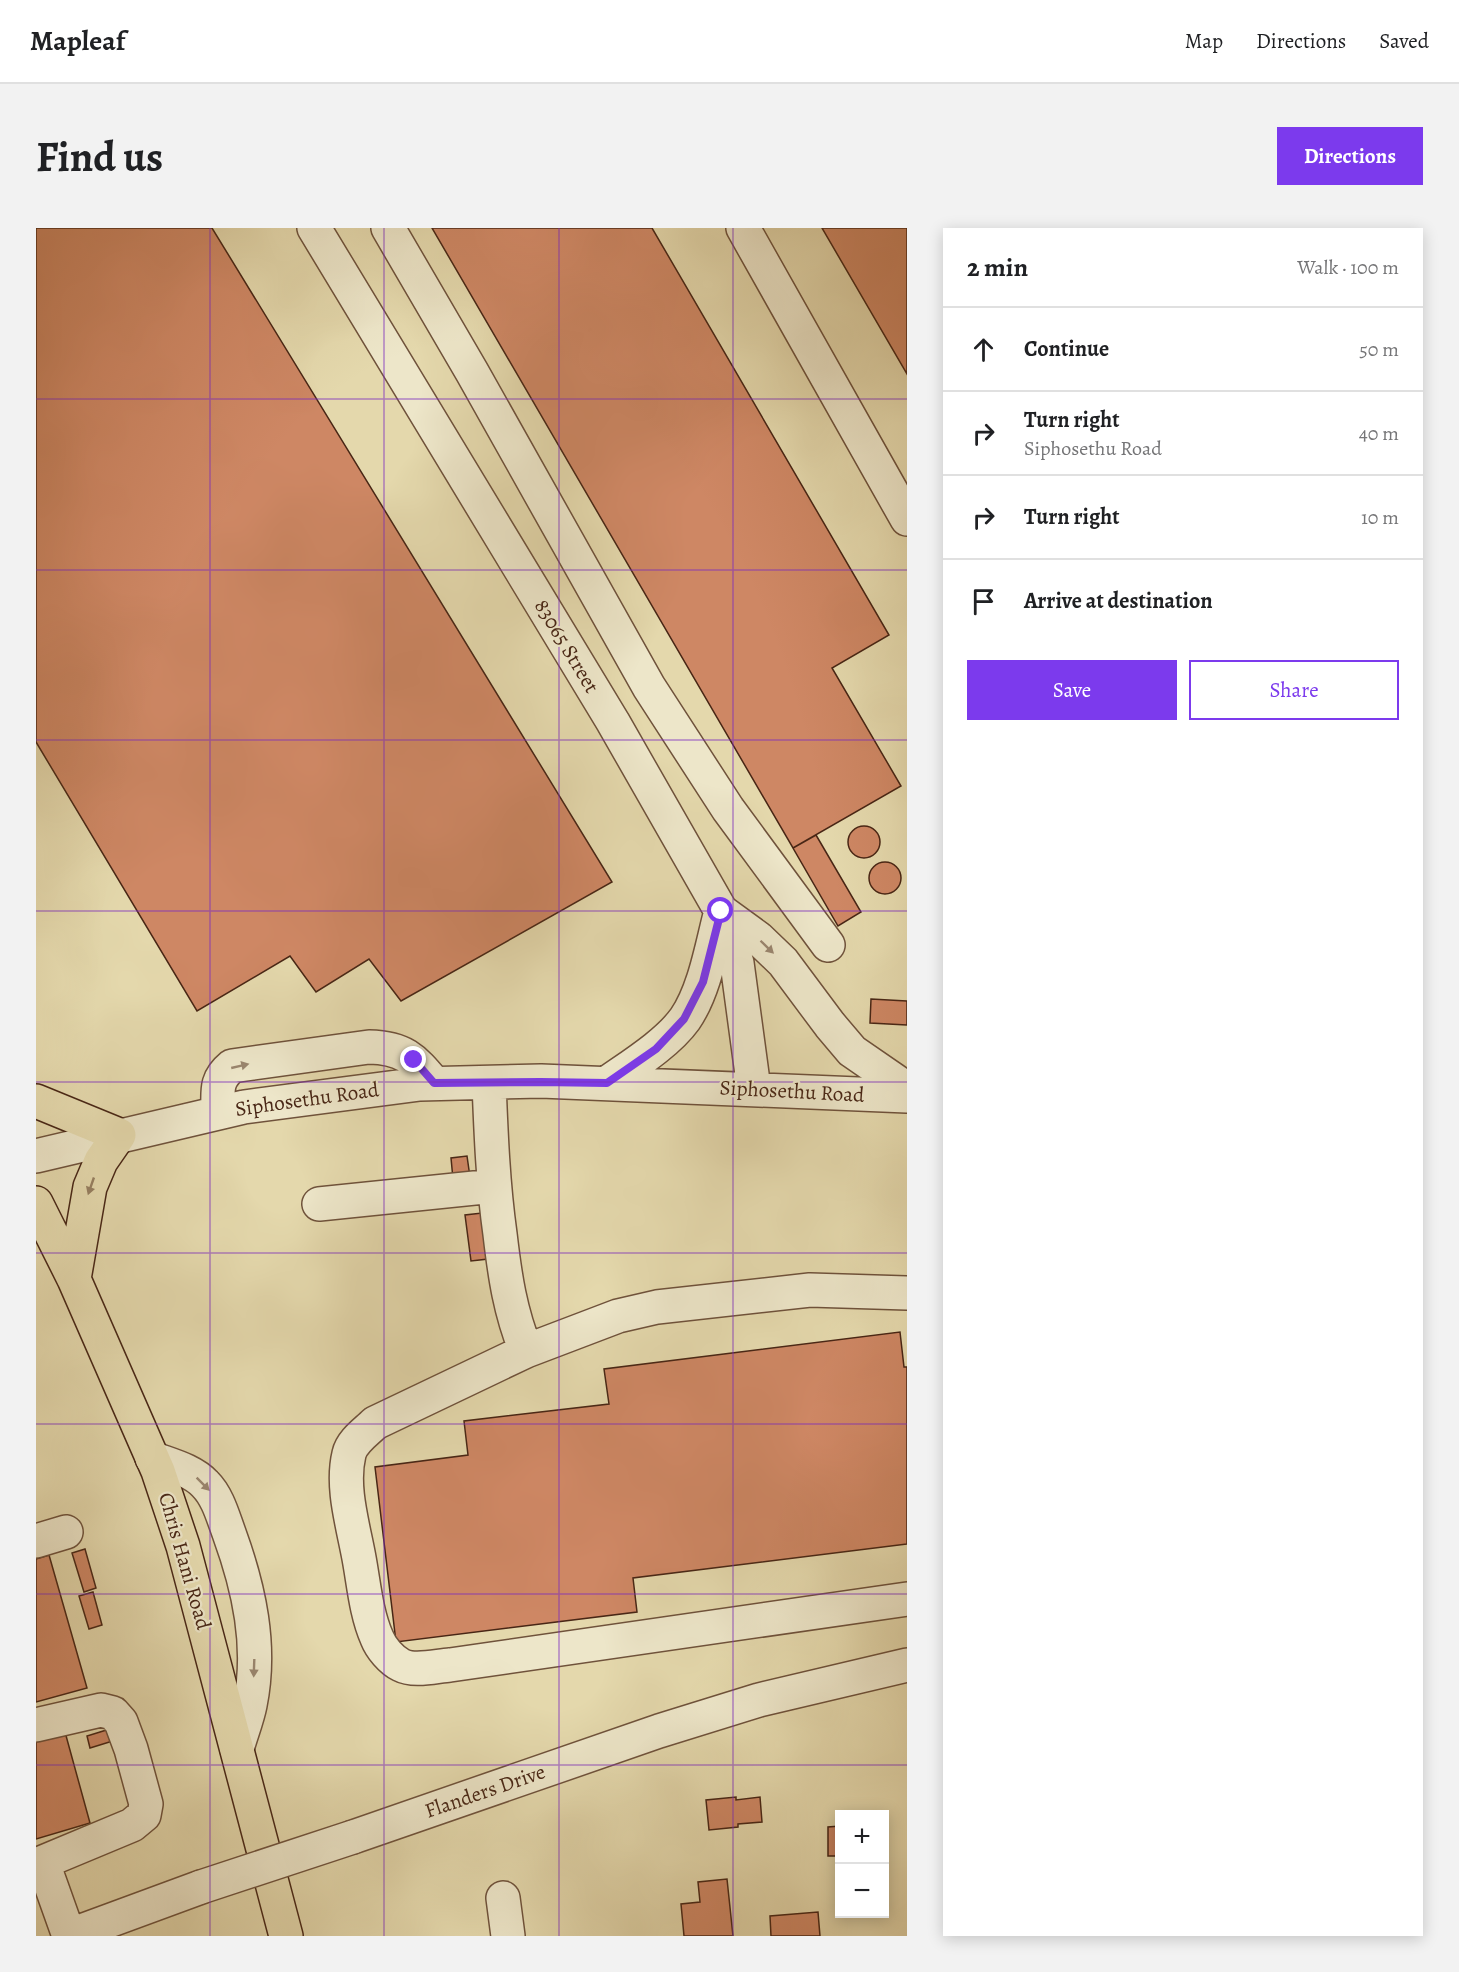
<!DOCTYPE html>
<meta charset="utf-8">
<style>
body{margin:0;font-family:Alegreya,serif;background:#f2f2f2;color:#202124}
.controls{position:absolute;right:18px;bottom:18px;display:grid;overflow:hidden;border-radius:0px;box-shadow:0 3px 15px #0003}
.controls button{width:54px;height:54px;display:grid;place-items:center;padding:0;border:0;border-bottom:2px solid #e0e0e0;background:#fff;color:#202124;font:30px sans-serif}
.stop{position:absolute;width:18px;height:18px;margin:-14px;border:4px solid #7c3aed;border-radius:50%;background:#fff}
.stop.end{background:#7c3aed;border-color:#fff;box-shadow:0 2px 6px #0008}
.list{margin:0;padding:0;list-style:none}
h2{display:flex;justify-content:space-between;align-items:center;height:78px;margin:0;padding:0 24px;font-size:26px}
h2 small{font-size:20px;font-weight:400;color:#757577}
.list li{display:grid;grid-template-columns:39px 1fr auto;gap:18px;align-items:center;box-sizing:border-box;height:84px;padding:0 24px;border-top:2px solid #e0e0e0}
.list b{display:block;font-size:22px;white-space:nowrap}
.list p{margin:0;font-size:20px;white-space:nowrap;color:#757577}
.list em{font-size:20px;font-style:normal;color:#757577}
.actions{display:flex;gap:12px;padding:18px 24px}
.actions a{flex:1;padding:14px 0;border:2px solid #7c3aed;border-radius:0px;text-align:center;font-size:21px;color:#7c3aed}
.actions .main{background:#7c3aed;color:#fff}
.icon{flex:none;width:33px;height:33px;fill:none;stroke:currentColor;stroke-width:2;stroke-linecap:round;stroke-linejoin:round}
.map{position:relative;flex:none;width:871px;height:1708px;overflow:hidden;border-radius:0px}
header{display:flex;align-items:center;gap:36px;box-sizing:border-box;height:84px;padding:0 30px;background:#fff;border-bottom:2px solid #e0e0e0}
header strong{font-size:28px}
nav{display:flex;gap:33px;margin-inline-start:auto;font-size:21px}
.intro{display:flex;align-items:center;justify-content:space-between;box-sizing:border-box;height:144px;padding:0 36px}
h1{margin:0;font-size:42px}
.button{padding:15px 27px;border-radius:0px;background:#7c3aed;color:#fff;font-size:21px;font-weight:700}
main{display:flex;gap:36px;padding:0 36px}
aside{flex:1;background:#fff;border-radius:0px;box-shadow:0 3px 15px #0003}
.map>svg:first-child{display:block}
</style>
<header>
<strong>Mapleaf</strong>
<nav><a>Map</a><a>Directions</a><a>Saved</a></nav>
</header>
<div class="intro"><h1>Find us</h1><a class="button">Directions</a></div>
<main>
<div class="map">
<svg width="871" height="1708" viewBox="0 0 871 1708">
<rect width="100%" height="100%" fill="#e4d8ac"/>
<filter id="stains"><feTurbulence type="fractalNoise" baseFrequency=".00333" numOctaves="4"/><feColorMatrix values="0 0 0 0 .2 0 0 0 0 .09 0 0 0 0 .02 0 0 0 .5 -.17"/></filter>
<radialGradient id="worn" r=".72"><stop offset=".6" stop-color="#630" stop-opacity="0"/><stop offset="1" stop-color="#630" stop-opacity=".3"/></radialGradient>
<path fill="#ce8764" stroke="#482615" stroke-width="1.5" d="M0,0H176L576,654L365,773L333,731L280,764L254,728L161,783L0,514Z
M396,0H616L853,407L796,440L865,558L757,620Z
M786,0H871V146Z
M812 614a16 16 0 1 1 32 0a16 16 0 1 1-32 0Z
M780,607L825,684L802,698L757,620Z
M833 650a16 16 0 1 1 32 0a16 16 0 1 1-32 0Z
M835,771L871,773V797L834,795Z
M431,928L434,949L417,951L415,930Z
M446,985L452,1031L435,1033L429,987Z
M864,1104L868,1139H871V1316L597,1350L601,1384L360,1414L339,1239L432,1227L428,1193L573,1176L568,1141Z
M49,1321L60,1360L48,1364L36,1325Z
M13,1327L51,1460L0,1474V1331Z
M57,1364L66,1397L53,1401L43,1368Z
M77,1500L80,1512L54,1520L51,1508Z
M29,1504L54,1595L0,1611V1513Z
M700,1569V1572L724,1569L726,1594L702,1596V1599L673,1602L670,1572Z
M804,1598V1628H792V1599Z
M691,1651L697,1708H648L645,1676L664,1674L662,1654Z
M782,1684L784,1708H735L734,1688Z"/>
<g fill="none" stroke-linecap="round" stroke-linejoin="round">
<g stroke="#6f523b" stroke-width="36">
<path id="minor" d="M278,0L577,494L685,683L701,735L718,861
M352,0L436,144L613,459L692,581L792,717
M707,0L871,291
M453,855C455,906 457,956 464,1006C469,1049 474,1083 490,1123L582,1088L621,1079L774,1062L871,1065
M571,855C595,838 631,816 649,791C669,762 676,717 685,683L722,710L747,734L794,797L816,823L871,861
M182,884C182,863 179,852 196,838L333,819C368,820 377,830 398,855
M0,928L208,879L384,856L505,853L871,868
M283,976L458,958
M490,1123L339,1195C330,1204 316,1213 313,1226C305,1259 317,1297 323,1330C328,1357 330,1385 341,1410C345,1420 355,1432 365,1437C378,1444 400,1438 414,1437L871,1371
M116,1230C134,1237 156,1242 169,1256C182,1269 187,1289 193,1305C213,1360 226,1418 214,1477C211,1492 205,1506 201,1521
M0,1313L30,1304
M0,1497L65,1482L77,1485L85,1494L95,1521L110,1576L108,1587L96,1597L0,1637
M317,1609L623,1503L723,1472L871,1437
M7,1635L33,1708
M467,1670L472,1708
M32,1708L165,1659"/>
</g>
<g stroke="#482615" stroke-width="36">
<path id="major" d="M0,873L83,907L65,933L54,959L38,1051
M0,975L38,1051L122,1243L147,1318L250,1708"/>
</g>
<use href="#minor" stroke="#ede6c9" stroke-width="33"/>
<use href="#major" stroke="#e4d8ac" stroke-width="33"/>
<g stroke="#6f523b" stroke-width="36" stroke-linecap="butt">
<path id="minor-bridge" d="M165,1659L317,1609"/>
</g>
<use href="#minor-bridge" stroke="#ede6c9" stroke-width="33"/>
</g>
<defs><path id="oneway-solid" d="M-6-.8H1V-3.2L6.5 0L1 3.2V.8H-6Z" transform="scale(1.5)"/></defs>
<g fill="#9a866f">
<use href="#oneway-solid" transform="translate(731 719) rotate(44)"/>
<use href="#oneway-solid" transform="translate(204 838) rotate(-13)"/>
<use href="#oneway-solid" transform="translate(167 1256) rotate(45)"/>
<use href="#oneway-solid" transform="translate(218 1440) rotate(92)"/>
</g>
<use fill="#967f60" href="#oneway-solid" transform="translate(55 958) rotate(109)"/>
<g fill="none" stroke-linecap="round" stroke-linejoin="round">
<path stroke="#7c3aed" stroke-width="8" d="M378,832L398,855L505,854L571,855L620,821L648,791L667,754L685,683"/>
</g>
<path fill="none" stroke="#7b2cbf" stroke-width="1.5" stroke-opacity="0.55" d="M174,0V1708M348,0V1708M523,0V1708M697,0V1708M0,171H871M0,342H871M0,512H871M0,683H871M0,854H871M0,1025H871M0,1196H871M0,1366H871M0,1537H871"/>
<g text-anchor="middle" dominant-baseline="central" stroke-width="4.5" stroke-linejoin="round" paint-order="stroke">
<g font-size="21" fill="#482615" stroke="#ede6c9">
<text transform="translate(531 418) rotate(59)">83065 Street</text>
<text transform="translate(756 863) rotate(3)">Siphosethu Road</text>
<text transform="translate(271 871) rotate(-8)">Siphosethu Road</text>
<text transform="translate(149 1333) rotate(74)">Chris Hani Road</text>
<text transform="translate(449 1563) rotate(-19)">Flanders Drive</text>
</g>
</g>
<rect width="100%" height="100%" filter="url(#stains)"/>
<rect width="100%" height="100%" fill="url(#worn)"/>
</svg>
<div class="controls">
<button>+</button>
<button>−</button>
</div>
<div class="stop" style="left:685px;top:683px"></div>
<div class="stop end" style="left:378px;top:832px"></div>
</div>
<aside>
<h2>2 min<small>Walk · 100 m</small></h2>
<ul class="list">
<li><svg class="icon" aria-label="ahead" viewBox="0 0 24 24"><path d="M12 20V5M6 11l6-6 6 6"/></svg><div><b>Continue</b></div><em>50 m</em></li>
<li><svg class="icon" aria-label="right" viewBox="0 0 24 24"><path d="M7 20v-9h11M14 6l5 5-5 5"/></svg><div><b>Turn right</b><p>Siphosethu Road</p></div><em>40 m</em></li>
<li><svg class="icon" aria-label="right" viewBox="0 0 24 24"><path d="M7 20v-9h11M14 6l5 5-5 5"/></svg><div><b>Turn right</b></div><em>10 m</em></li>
<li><svg class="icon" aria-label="arrive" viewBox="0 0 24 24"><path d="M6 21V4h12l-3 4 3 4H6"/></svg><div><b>Arrive at destination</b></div></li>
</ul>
<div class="actions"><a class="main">Save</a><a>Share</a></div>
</aside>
</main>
